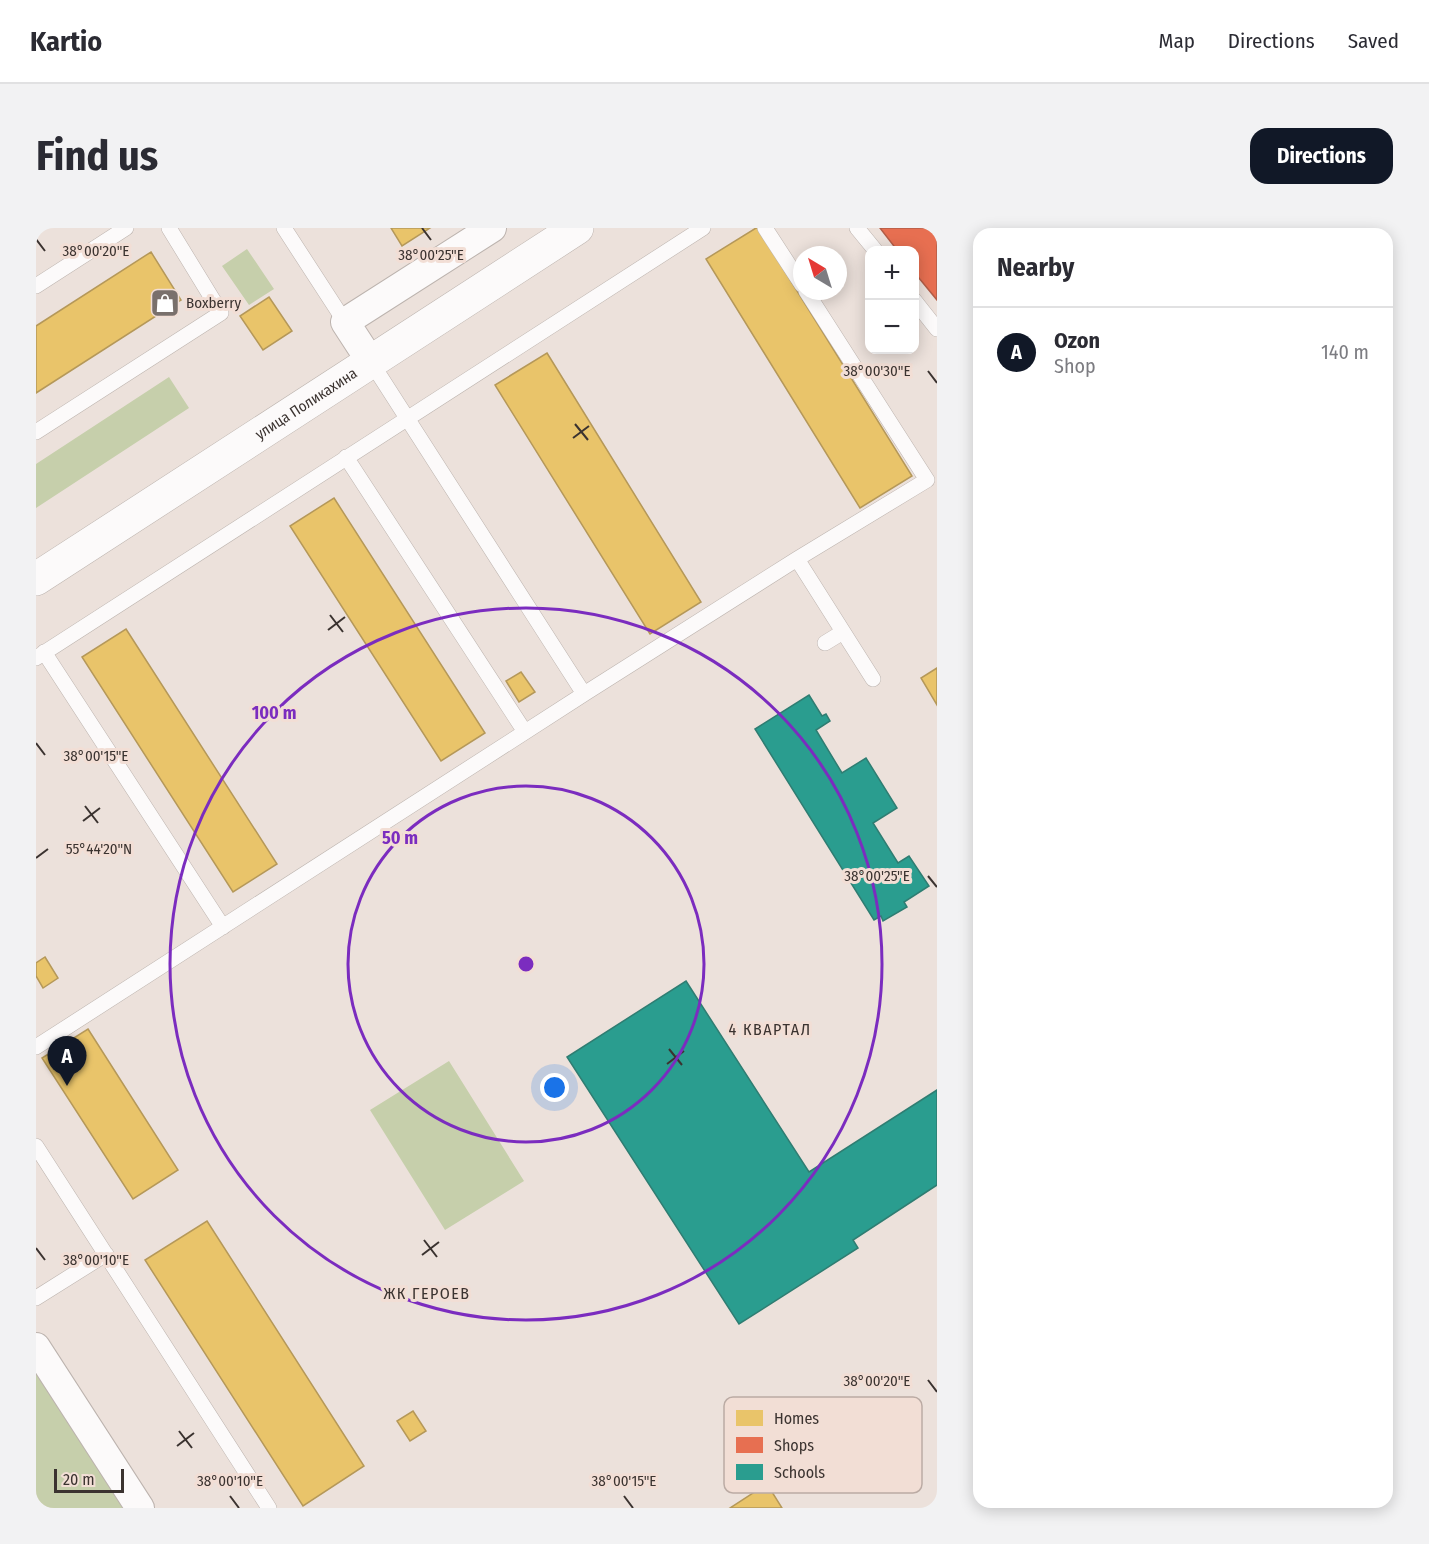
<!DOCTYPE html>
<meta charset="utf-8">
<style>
body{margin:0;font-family:"Fira Sans Condensed",sans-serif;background:#f2f2f3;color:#2b2b33}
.controls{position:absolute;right:18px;top:18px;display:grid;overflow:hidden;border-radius:12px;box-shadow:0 3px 15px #0003}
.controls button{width:54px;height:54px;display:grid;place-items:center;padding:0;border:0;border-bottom:2px solid #e1e1e2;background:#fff;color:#2b2b33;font:30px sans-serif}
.compass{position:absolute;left:757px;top:18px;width:54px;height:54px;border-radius:50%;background:#fff;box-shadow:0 3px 15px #0003;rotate:322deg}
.scale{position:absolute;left:18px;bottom:15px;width:70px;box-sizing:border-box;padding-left:6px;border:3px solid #3b3330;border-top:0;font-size:16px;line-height:21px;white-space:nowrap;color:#3b3330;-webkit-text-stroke:4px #f2ded5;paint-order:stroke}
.you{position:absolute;left:519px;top:860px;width:21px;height:21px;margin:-15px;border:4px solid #fff;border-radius:50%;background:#1a73e8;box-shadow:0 0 0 9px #1a73e833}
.badge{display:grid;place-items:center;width:39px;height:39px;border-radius:50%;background:#111827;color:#fff;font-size:20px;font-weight:700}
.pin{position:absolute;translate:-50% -50px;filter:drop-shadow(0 2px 3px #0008)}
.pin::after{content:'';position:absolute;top:32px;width:21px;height:18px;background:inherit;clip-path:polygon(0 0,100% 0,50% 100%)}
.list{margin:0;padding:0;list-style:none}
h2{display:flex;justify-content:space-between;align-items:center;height:78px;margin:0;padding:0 24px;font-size:26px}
h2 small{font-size:20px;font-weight:400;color:#7c7c81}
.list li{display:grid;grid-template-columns:39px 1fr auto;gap:18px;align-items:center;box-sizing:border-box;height:90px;padding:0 24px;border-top:2px solid #e1e1e2}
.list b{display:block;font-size:22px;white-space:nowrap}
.list p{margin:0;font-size:20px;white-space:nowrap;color:#7c7c81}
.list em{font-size:20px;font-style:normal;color:#7c7c81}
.map{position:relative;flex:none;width:901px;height:1280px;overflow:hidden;border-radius:18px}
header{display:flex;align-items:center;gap:36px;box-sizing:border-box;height:84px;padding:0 30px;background:#fff;border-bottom:2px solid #e1e1e2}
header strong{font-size:28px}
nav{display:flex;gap:33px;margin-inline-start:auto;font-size:21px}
.intro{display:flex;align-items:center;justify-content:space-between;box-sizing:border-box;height:144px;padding:0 36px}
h1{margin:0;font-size:42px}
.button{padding:15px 27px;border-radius:18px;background:#111827;color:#fff;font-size:21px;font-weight:700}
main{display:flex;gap:36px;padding:0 36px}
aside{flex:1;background:#fff;border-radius:18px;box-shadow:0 3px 15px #0003}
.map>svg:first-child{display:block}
</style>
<header>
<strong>Kartio</strong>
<nav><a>Map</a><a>Directions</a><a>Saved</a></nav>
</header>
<div class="intro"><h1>Find us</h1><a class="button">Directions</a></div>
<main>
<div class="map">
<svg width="901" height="1280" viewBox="0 0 901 1280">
<rect width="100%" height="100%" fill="#ece1db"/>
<path fill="#c6cfab" d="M211,21L238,61L213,77L186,38Z
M133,149L153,180L0,280V236Z
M413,833L488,953L409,1002L334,882Z
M0,1145L87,1280H0Z"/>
<path fill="#e9c46a" stroke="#b59859" stroke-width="1.5" d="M355,0H394L366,18Z
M720,0H722L876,248L824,280L670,31Z
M115,24L145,72L0,165V98Z
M233,69L256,103L227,122L204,88Z
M511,125L665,374L614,406L459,157Z
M298,270L449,505L405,533L254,298Z
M90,401L241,636L197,664L46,429Z
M901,440V477L885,450Z
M485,444L499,464L483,474L470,453Z
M9,729L22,750L7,760L0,748V735Z
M52,801L142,942L97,971L6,830Z
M171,993L328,1238L267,1278L109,1032Z
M377,1183L390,1203L374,1213L361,1193Z
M731,1256L746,1280H694Z"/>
<path fill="#e76f51" stroke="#b35d47" stroke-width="1.5" d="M844,0H901V72L878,44V22H861Z"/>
<path fill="#2a9d8f" stroke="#2f7d72" stroke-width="1.5" d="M773,467L786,488L790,486L794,493L780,502L806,545L830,530L861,580L837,595L862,635L873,628L893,658L868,674L871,679L847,693L845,688L838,692L719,501Z
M650,753L773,944L901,862V957L817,1012L822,1020L703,1096L531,829Z"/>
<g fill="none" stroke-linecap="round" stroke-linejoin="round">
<g stroke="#bcb3ae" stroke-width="16">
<path id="service" d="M248,0L309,94
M729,0L766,57
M821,0L839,22
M0,58L90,0
M878,72L901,101
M0,204L185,85L133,0
M310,229L489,504
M761,331L837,451
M789,415L807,404
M8,424L187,699
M0,430L667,0
M548,466L761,331L891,252L770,63
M0,819L548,466L335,134
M0,918L233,1280
M0,1070L70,1026"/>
</g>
<g stroke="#bcb3ae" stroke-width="30">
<path id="minor" d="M335,134L309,94L456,0
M0,1119L104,1280"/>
</g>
<g stroke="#bcb3ae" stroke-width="34">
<g id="tertiary">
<path id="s1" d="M0,351L541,0"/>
</g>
</g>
<use href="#service" stroke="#fcfafa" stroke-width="15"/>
<use href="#minor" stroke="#fcfafa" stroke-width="28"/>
<use href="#tertiary" stroke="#fcfafa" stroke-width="33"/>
</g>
<path fill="none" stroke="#3b3330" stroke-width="2" d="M386,0L395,12M0,11L9,23M892,143L901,155M539,196L552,212M537,210L553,198M294,387L307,404M292,402L309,389M0,515L9,527M49,578L62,595M47,593L64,580M0,630L12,621M892,648L901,659M633,821L646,837M631,836L648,823M388,1012L401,1029M0,1020L9,1032M386,1027L403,1014M892,1152L901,1164M143,1203L156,1220M141,1218L158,1205M194,1268L203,1280M588,1268L597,1280"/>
<g fill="none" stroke="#7b2cbf" stroke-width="3">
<circle cx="490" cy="736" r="178"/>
<circle cx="490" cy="736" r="356"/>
</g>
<defs>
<g id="shop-square" transform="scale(1.5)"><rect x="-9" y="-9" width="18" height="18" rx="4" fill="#79706c" stroke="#f2ded5"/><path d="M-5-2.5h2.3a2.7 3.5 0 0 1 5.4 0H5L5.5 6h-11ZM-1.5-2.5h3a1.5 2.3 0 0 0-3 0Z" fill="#fff"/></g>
</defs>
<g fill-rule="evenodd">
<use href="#shop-square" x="129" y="75"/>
</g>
<g text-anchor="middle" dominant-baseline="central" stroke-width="6" stroke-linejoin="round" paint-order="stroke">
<g font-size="15" fill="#3b3330" stroke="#f2ded5" text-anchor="start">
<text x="150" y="75">Boxberry</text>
</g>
<g font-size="15" fill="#3b3330" stroke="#f2ded5">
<text stroke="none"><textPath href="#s1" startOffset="322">улица Поликахина</textPath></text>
</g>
<g font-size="16" letter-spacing="1.5" fill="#3b3330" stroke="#f2ded5">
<text x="734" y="801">4 КВАРТАЛ</text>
<text x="391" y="1065">ЖК ГЕРОЕВ</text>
</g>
</g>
<rect x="688" y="1169" width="198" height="96" rx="9" fill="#f2ded5" stroke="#bbaba4" stroke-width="1.5"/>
<rect x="700" y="1182" width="27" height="16" fill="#e9c46a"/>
<rect x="700" y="1209" width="27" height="16" fill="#e76f51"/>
<rect x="700" y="1236" width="27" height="16" fill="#2a9d8f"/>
<g font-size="16" fill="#3b3330">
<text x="738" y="1196">Homes</text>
<text x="738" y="1223">Shops</text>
<text x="738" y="1250">Schools</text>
</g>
<g font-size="15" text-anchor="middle" fill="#3b3330" stroke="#f2ded5" stroke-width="6" stroke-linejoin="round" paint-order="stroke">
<text x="60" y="28">38°00'20"E</text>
<text x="395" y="32">38°00'25"E</text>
<text x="841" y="148">38°00'30"E</text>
<text x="60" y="533">38°00'15"E</text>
<text x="63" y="626">55°44'20"N</text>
<text x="841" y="653">38°00'25"E</text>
<text x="60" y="1037">38°00'10"E</text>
<text x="841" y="1158">38°00'20"E</text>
<text x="194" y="1258">38°00'10"E</text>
<text x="588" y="1258">38°00'15"E</text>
</g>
<circle cx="490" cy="736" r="9" fill="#7b2cbf" stroke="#f2ded5" stroke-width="3"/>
<g font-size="18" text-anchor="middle" font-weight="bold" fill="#7b2cbf" stroke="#f2ded5" stroke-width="6" stroke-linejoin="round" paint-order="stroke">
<text x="238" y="491">100 m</text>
<text x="364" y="616">50 m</text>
</g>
</svg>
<div class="controls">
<button>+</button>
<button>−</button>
</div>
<svg class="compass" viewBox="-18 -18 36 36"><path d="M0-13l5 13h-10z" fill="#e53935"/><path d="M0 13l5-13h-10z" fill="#7c7c81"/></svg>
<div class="scale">20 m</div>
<div class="you"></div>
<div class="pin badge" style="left:31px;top:858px">A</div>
</div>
<aside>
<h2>Nearby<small></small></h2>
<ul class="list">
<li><span class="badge">A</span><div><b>Ozon</b><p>Shop</p></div><em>140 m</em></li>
</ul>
</aside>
</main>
